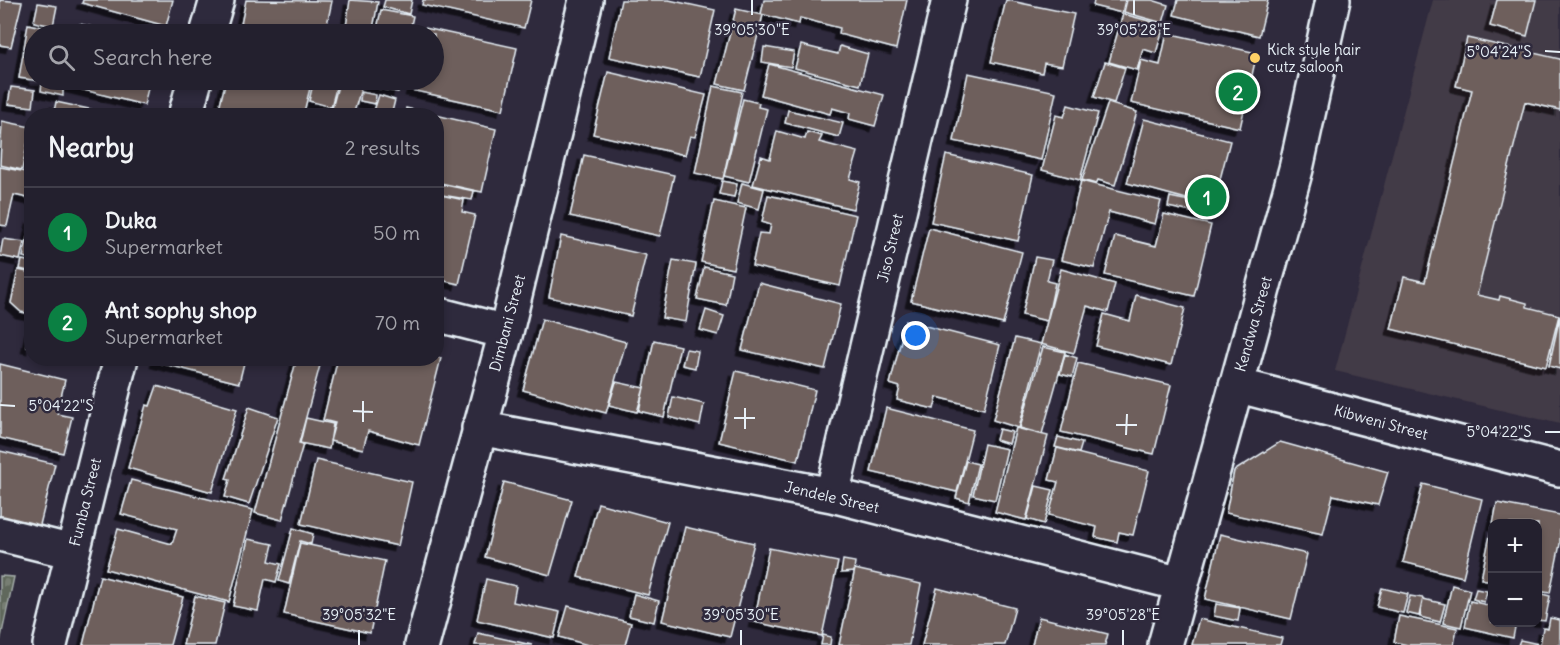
<!DOCTYPE html>
<meta charset="utf-8">
<style>
body{margin:0;font-family:Delius,sans-serif;background:#2f2d3a;color:#f1f3f6}
.controls{position:absolute;right:18px;bottom:18px;display:grid;overflow:hidden;border-radius:12px;box-shadow:0 3px 9px #0003}
.controls button{width:54px;height:54px;display:grid;place-items:center;padding:0;border:0;border-bottom:2px solid #403e4a;background:#23202e;color:#f1f3f6;font:30px sans-serif}
.you{position:absolute;left:916px;top:336px;width:21px;height:21px;margin:-15px;border:4px solid #fff;border-radius:50%;background:#1a73e8;box-shadow:0 0 0 9px #1a73e833}
.badge{display:grid;place-items:center;width:39px;height:39px;border-radius:50%;background:#0b8043;color:#fff;font-size:20px;font-weight:700}
.pin{position:absolute;translate:-50% -50%;border:3px solid #fff;box-shadow:0 2px 6px #0006}
.list{margin:0;padding:0;list-style:none}
h2{display:flex;justify-content:space-between;align-items:center;height:78px;margin:0;padding:0 24px;font-size:26px}
h2 small{font-size:20px;font-weight:400;color:#a3a3aa}
.list li{display:grid;grid-template-columns:39px 1fr auto;gap:18px;align-items:center;box-sizing:border-box;height:90px;padding:0 24px;border-top:2px solid #403e4a}
.list b{display:block;font-size:22px;white-space:nowrap}
.list p{margin:0;font-size:20px;white-space:nowrap;color:#a3a3aa}
.list em{font-size:20px;font-style:normal;color:#a3a3aa}
.icon{flex:none;width:33px;height:33px;fill:none;stroke:currentColor;stroke-width:2;stroke-linecap:round;stroke-linejoin:round}
.map{position:relative;flex:none;width:1560px;height:645px;overflow:hidden}
.search{position:absolute;background:#23202e;box-shadow:0 3px 9px #0003;left:24px;top:24px;width:420px;height:66px;display:flex;align-items:center;gap:15px;box-sizing:border-box;padding:0 21px;border-radius:33px;color:#a3a3aa;font-size:22px}
.panel{position:absolute;background:#23202e;box-shadow:0 3px 9px #0003;left:24px;top:108px;width:420px;height:258px;border-radius:24px}
.map>svg:first-child{display:block}
</style>
<div class="map">
<svg width="1560" height="645" viewBox="0 0 1560 645">
<defs>
<pattern id="cemetery-stones" width="16" height="16" patternUnits="userSpaceOnUse" patternTransform="scale(1.5)"><rect width="16" height="16" fill="#60685b"/><path d="M2 7V4a2 2 0 0 1 4 0v3zM10 15v-3a2 2 0 0 1 4 0v3z" fill="#777e73"/></pattern>
<filter id="shadow"><feDropShadow dx="-5.5" dy="5.5" stdDeviation="0" flood-color="#0009"/></filter>
</defs>
<rect width="100%" height="100%" fill="#2f2a3d"/>
<filter id="ink" filterUnits="userSpaceOnUse"><feTurbulence type="fractalNoise" baseFrequency=".0167" numOctaves="2"/><feDisplacementMap in="SourceGraphic" scale="12" xChannelSelector="R" yChannelSelector="G"/><feConvolveMatrix kernelMatrix="1 2 1 2 8 2 1 2 1" color-interpolation-filters="sRGB"/></filter>
<g filter="url(#ink)">
<path fill="#423a46" d="M1433,0H1560V424L1335,371Z"/>
<path fill="url(#cemetery-stones)" stroke="#a4acaa" stroke-width="1.5" d="M0,576L14,577L0,642Z"/>
<path fill="#6e5e5b" stroke="#e8f1f8" stroke-width="1.5" filter="url(#shadow)" d="M0,0L22,2L11,47L0,45Z
M83,0H173L166,26L82,3Z
M246,0L332,1L325,34H239Z
M350,0L378,2L372,34H345Z
M385,0H412L409,14L383,7Z
M423,0H531L524,28L422,5Z
M621,0H669L715,10L700,77L609,57Z
M764,0H907L896,49L839,34L840,28L800,18L799,24L761,14Z
M1006,0L1074,14L1062,66L1044,63L1042,73L991,62Z
M1094,0H1125L1122,13L1093,6Z
M1127,0H1152L1168,5L1163,23L1124,12Z
M1178,0H1268L1259,36L1174,15Z
M1497,0H1536L1527,36L1490,26Z
M38,3L57,6L53,26L34,22Z
M736,9L763,15L744,90L717,84Z
M381,10L413,16L409,34H376Z
M1123,14L1164,25L1156,53L1143,49L1137,70L1109,62Z
M28,24L55,30L54,34H34V80H46V82L19,78Z
M80,24L122,34H77Z
M425,28L517,48L503,110L411,90L414,80H434V34H423Z
M1167,33L1257,53L1240,128L1131,103L1141,60L1160,65Z
M1467,38L1560,59V110L1525,102L1477,295L1499,300L1500,296L1527,303V307L1559,315L1546,367L1391,329L1404,277L1425,282L1472,90L1456,86Z
M801,45L838,54L840,46L868,54L860,85L795,68Z
M764,47L794,52L791,67L762,62Z
M1105,62L1125,68L1114,103L1094,97Z
M769,64L884,95L875,126L849,119L850,113L832,108L830,114L761,95Z
M608,72L706,95L695,137L690,136L685,155L593,134Z
M968,73L1056,92L1041,160L954,141Z
M47,80H63V96L41,91L42,83L46,84Z
M66,80H150L144,105L64,85Z
M226,80H293L311,84L303,116H217Z
M314,80L338,81L331,107L309,101Z
M367,80H400L398,92L366,86Z
M339,82L361,88L353,116H330Z
M713,86L742,92L723,179L695,173Z
M11,87L35,90L33,107L8,104Z
M361,92L376,95L375,104L360,101Z
M379,95L395,100L391,116L374,111Z
M743,99L759,103L758,107L767,109L749,182L724,176Z
M56,102L122,116H53Z
M1108,103L1137,112L1115,185L1098,180L1096,184L1082,180Z
M1068,105L1098,113L1080,180L1042,170L1056,115L1064,117Z
M406,108L496,129L482,192L436,182V116H405Z
M788,110L843,123L839,137L785,123Z
M1144,119L1230,141L1213,206L1127,183Z
M2,121L31,127L22,170L0,165Z
M777,131L805,139L807,132L822,136L819,142L858,152L850,179L860,182L853,209L753,185L761,156L770,159Z
M584,155L674,175L660,236L570,216Z
M946,155L1033,175L1018,241L931,222Z
M0,167L32,173V199L14,195L7,226L0,225Z
M722,181L737,184L734,197L719,194Z
M1081,181L1161,201L1155,224L1109,212L1094,268L1061,260Z
M436,183L474,191L472,200L436,194Z
M742,183L764,189L759,209L737,203Z
M436,194L464,200L462,212L475,215L459,284L436,279Z
M768,195L856,215L840,286L752,266L759,233L769,234L771,225L762,222Z
M1170,197L1213,206L1211,216L1168,207Z
M714,201L746,208L733,269L701,262Z
M1164,214L1211,225L1194,296L1105,275L1115,236L1156,246Z
M32,218V259L23,257Z
M929,228L1022,252L1003,324L911,301Z
M561,236L646,255L631,316L549,297Z
M3,239L24,242L20,260L0,256Z
M1035,257L1052,260L1047,281L1055,283L1047,321L1022,315Z
M22,260L32,262V272L20,269Z
M673,260L696,264L686,322L662,318Z
M704,267L732,273L726,305L697,299Z
M1061,269L1115,284L1108,312L1087,306L1074,353L1041,344Z
M18,270L32,273V314L21,312L11,303Z
M759,283L841,304L825,369L742,350Z
M1136,295L1185,308L1171,365L1096,346L1104,314L1130,321Z
M706,310L724,316L718,335L700,330Z
M1560,316V369L1549,366Z
M542,319L626,342L606,413L523,390Z
M906,321L1000,345L984,409L937,397L934,409L897,400L900,387L890,384Z
M32,322V348L27,347Z
M1015,338L1041,344L1019,428L993,420Z
M654,340L680,346L664,417L639,411Z
M1043,347L1065,352L1042,434L1020,428Z
M686,349L698,351L695,368L682,365Z
M1065,354L1077,358L1072,377L1060,374Z
M436,357L441,358L419,445L368,431L363,449L330,441L335,423L323,420L338,358Z
M157,358H249L244,363L239,383L156,362Z
M297,358H322L299,443L303,444L282,520L255,513Z
M1078,363L1171,385L1154,454L1061,432Z
M0,364L65,380L57,414L72,417L63,453L0,438Z
M736,371L815,390L798,461L719,442Z
M616,382L644,388L637,412L609,405Z
M157,386L237,409L212,492L128,468L146,405L150,406Z
M673,397L704,404L700,425L669,417Z
M249,407L278,417L249,504L225,497L230,480L226,479Z
M886,408L973,430L957,492L871,472Z
M306,418L333,424L329,449L300,443Z
M1016,428L1048,436L1026,520L995,512Z
M999,429L1012,432L1009,444L996,440Z
M1058,437L1082,443L1079,453L1055,447Z
M1280,442L1388,472L1378,505L1333,495L1323,534L1226,513L1234,471Z
M984,444L1007,449L995,500L973,495Z
M1057,448L1149,471L1133,535L1119,532L1117,542L1095,537L1097,527L1049,515L1058,482L1049,480Z
M0,451L55,464L39,529L0,520Z
M316,460L412,482L398,546L301,524Z
M966,461L978,464L969,502L956,498Z
M131,480L253,510L229,602L106,569L118,529L172,544L177,529L121,514Z
M504,482L572,500L550,575L485,557Z
M1423,484L1482,499L1463,577L1403,562Z
M1036,486L1053,490L1044,524L1027,519Z
M598,503L668,522L648,595L578,577Z
M1497,503L1560,515V544L1550,593L1538,591V524H1493Z
M1492,525V581L1481,579Z
M685,527L754,543L730,637L662,621Z
M293,528L313,534L311,544L300,541L289,584L279,581Z
M1220,534L1307,554L1291,619L1205,599Z
M248,539L273,544L269,561L281,564L276,582L265,579L258,611L233,606Z
M300,543L385,561L370,633L284,614Z
M769,548L838,562L822,636L754,622Z
M843,560L855,562L854,572L841,573Z
M855,569L921,584L909,645H839Z
M100,576L183,597L170,645H83Z
M486,579L516,586L513,602L560,612L554,638L477,620Z
M1452,585L1470,590L1461,627L1443,623Z
M937,588L1015,608L1005,645H922Z
M1382,588L1408,594L1403,613L1377,607Z
M1476,589L1487,591L1484,602L1473,599Z
M1538,593L1550,596L1545,621L1538,620Z
M634,594L659,601L654,622L629,616Z
M195,596L225,603L215,645H183Z
M1410,596L1423,598L1419,616L1406,613Z
M1423,599L1445,604L1440,622L1420,617Z
M1470,601L1492,606V622H1516L1513,638L1465,627Z
M1216,604L1240,608L1238,621L1214,616Z
M568,606L631,623L625,645H588L559,637Z
M1399,616L1457,628L1454,645H1408L1394,642Z
M1039,617L1108,634L1105,645H1032Z
M1550,618L1560,620V645H1540L1543,628L1548,629Z
M1199,619L1282,638L1280,645H1192Z
M478,633L532,645H475Z
M823,635L831,637L830,645H821Z
M1520,640L1539,644V645H1518Z"/>
<g fill="none" stroke-linecap="round" stroke-linejoin="round">
<g stroke="#e8f1f8" stroke-width="38">
<path id="street" d="M207,34L217,0
M185,116L195,80
M436,314L506,332
M1236,385L1560,469
M479,428L832,495L1181,584
M832,495L949,0
M0,534L73,552
M50,645L121,358
M422,645L506,332L586,0
M1165,645L1296,169L1333,0"/>
</g>
<use href="#street" stroke="#2f2a3d" stroke-width="33"/>
</g>
</g>
<path fill="none" stroke="#e8f1f8" stroke-width="2" d="M752,15V0M1134,15V0M1545,51L1560,52M0,405L15,406M353,411L373,412M734,418H755M363,422V401M1116,425H1137M745,429V408M1545,432H1560M1126,435L1127,414M359,645V630M741,645V630M1123,645V630"/>
<circle fill="#ffd166" stroke="#2f2a3d" stroke-width="2" cx="1255" cy="58" r="6"/>
<g text-anchor="middle" dominant-baseline="central" stroke-width="5" stroke-linejoin="round" paint-order="stroke">
<g font-size="15" fill="#e8f1f8" stroke="#2f2a3d" text-anchor="start">
<text x="1267" y="49">Kick style hair<tspan x="1267" dy="17">cutz saloon</tspan></text>
</g>
<g font-size="15" fill="#e8f1f8" stroke="#2f2a3d">
<text transform="translate(890 248) rotate(-77)">Jiso Street</text>
<text transform="translate(507 323) rotate(-75)">Dimbani Street</text>
<text transform="translate(1253 324) rotate(-74)">Kendwa Street</text>
<text transform="translate(1381 422) rotate(15)">Kibweni Street</text>
<text transform="translate(832 497) rotate(13)">Jendele Street</text>
<text transform="translate(85 502) rotate(-76)">Fumba Street</text>
</g>
</g>
<g font-size="15" text-anchor="middle" fill="#e8f1f8" stroke="#2f2a3d" stroke-width="5" stroke-linejoin="round" paint-order="stroke">
<text x="752" y="35">39°05'30"E</text>
<text x="1134" y="35">39°05'28"E</text>
<text x="1499" y="57">5°04'24"S</text>
<text x="61" y="411">5°04'22"S</text>
<text x="1499" y="437">5°04'22"S</text>
<text x="359" y="620">39°05'32"E</text>
<text x="741" y="620">39°05'30"E</text>
<text x="1123" y="620">39°05'28"E</text>
</g>
</svg>
<div class="controls">
<button>+</button>
<button>−</button>
</div>
<div class="you"></div>
<div class="pin badge" style="left:1207px;top:197px">1</div>
<div class="pin badge" style="left:1238px;top:92px">2</div>
<div class="search"><svg class="icon" aria-label="search" viewBox="0 0 24 24"><circle cx="10" cy="10" r="6"/><path d="M15 15l6 6"/></svg>Search here</div>
<section class="panel">
<h2>Nearby<small>2 results</small></h2>
<ul class="list">
<li><span class="badge">1</span><div><b>Duka</b><p>Supermarket</p></div><em>50 m</em></li>
<li><span class="badge">2</span><div><b>Ant sophy shop</b><p>Supermarket</p></div><em>70 m</em></li>
</ul>
</section>
</div>
